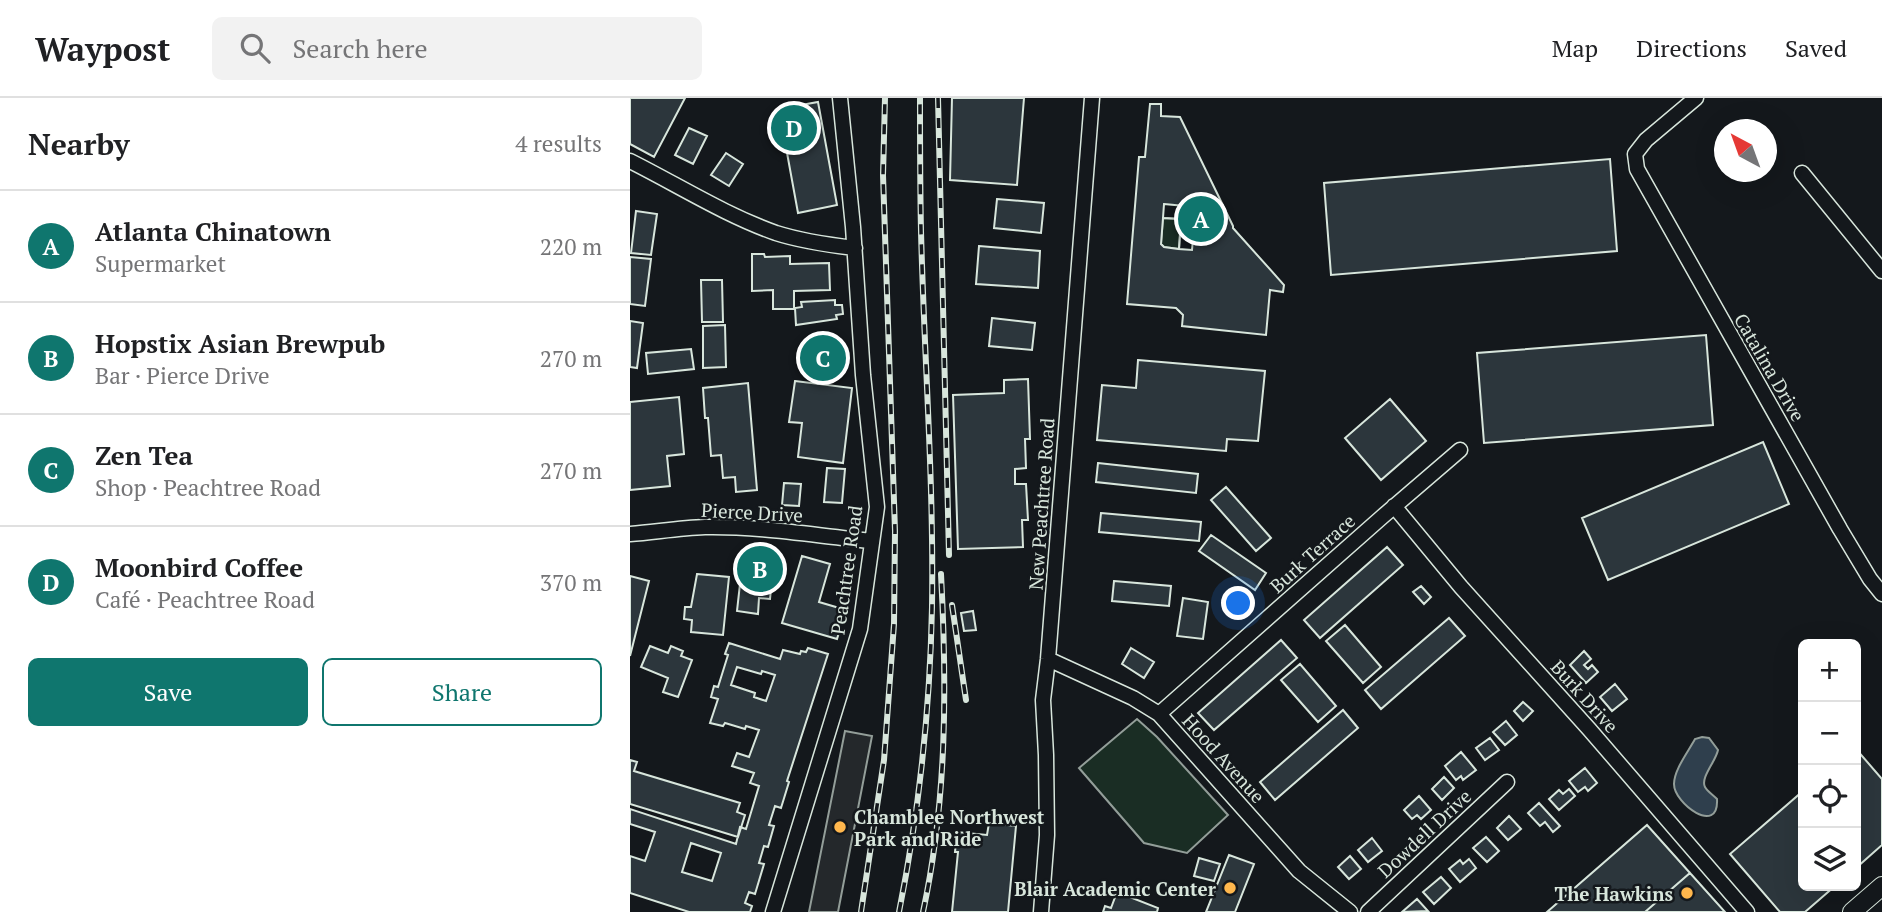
<!DOCTYPE html>
<meta charset="utf-8">
<style>
body{margin:0;font-family:"PT Serif",serif;background:#f2f2f2;color:#202124}
.controls{position:absolute;right:21px;bottom:21px;display:grid;overflow:hidden;border-radius:10px;box-shadow:0 7px 28px #0002}
.controls button{width:63px;height:63px;display:grid;place-items:center;padding:0;border:0;border-bottom:2px solid #e0e0e0;background:#fff;color:#202124;font:35px sans-serif}
.compass{position:absolute;left:1084px;top:21px;width:63px;height:63px;border-radius:50%;background:#fff;box-shadow:0 7px 28px #0002;rotate:319deg}
.you{position:absolute;left:609px;top:506px;width:24px;height:24px;margin:-18px;border:5px solid #fff;border-radius:50%;background:#1a73e8;box-shadow:0 0 0 10px #1a73e833}
.badge{display:grid;place-items:center;width:46px;height:46px;border-radius:50%;background:#0f766e;color:#fff;font-size:23px;font-weight:700}
.pin{position:absolute;translate:-50% -50%;border:4px solid #fff;box-shadow:0 2px 7px #0006}
.list{margin:0;padding:0;list-style:none}
h2{display:flex;justify-content:space-between;align-items:center;height:91px;margin:0;padding:0 28px;font-size:30px}
h2 small{font-size:23px;font-weight:400;color:#757577}
.list li{display:grid;grid-template-columns:46px 1fr auto;gap:21px;align-items:center;box-sizing:border-box;height:112px;padding:0 28px;border-top:2px solid #e0e0e0}
.list b{display:block;font-size:26px;white-space:nowrap}
.list p{margin:0;font-size:23px;white-space:nowrap;color:#757577}
.list em{font-size:23px;font-style:normal;color:#757577}
.actions{display:flex;gap:14px;padding:21px 28px}
.actions a{flex:1;padding:16px 0;border:2px solid #0f766e;border-radius:10px;text-align:center;font-size:24px;color:#0f766e}
.actions .main{background:#0f766e;color:#fff}
.icon{flex:none;width:38px;height:38px;fill:none;stroke:currentColor;stroke-width:2;stroke-linecap:round;stroke-linejoin:round}
.map{position:relative;flex:none;width:1252px;height:814px;overflow:hidden}
header{display:flex;align-items:center;gap:42px;box-sizing:border-box;height:98px;padding:0 35px;background:#fff;border-bottom:2px solid #e0e0e0}
header strong{font-size:33px}
nav{display:flex;gap:38px;margin-inline-start:auto;font-size:24px}
.search{width:490px;height:63px;background:#f2f2f2;display:flex;align-items:center;gap:18px;box-sizing:border-box;padding:0 24px;border-radius:10px;color:#757577;font-size:26px}
main{display:flex}
aside{flex:1;background:#fff}
.map>svg:first-child{display:block}
</style>
<header>
<strong>Waypost</strong>
<div class="search"><svg class="icon" aria-label="search" viewBox="0 0 24 24"><circle cx="10" cy="10" r="6"/><path d="M15 15l6 6"/></svg>Search here</div>
<nav><a>Map</a><a>Directions</a><a>Saved</a></nav>
</header>
<main>
<aside>
<h2>Nearby<small>4 results</small></h2>
<ul class="list">
<li><span class="badge">A</span><div><b>Atlanta Chinatown</b><p>Supermarket</p></div><em>220 m</em></li>
<li><span class="badge">B</span><div><b>Hopstix Asian Brewpub</b><p>Bar · Pierce Drive</p></div><em>270 m</em></li>
<li><span class="badge">C</span><div><b>Zen Tea</b><p>Shop · Peachtree Road</p></div><em>270 m</em></li>
<li><span class="badge">D</span><div><b>Moonbird Coffee</b><p>Café · Peachtree Road</p></div><em>370 m</em></li>
</ul>
<div class="actions"><a class="main">Save</a><a>Share</a></div>
</aside>
<div class="map">
<svg width="1252" height="814" viewBox="0 0 1252 814">
<rect width="100%" height="100%" fill="#14181c"/>
<path fill="#1a2d24" stroke="#939e99" stroke-width="2" d="M533,120L551,121L549,151L534,149L531,146Z
M507,621L527,639L598,717L557,755L514,745L449,670Z"/>
<path fill="#24282b" stroke="#939e99" stroke-width="2" d="M215,633L242,638L208,814H179Z"/>
<path fill="#2f3f4d" stroke="#939e99" stroke-width="2" d="M1072,639L1079,640L1088,652C1086,663 1070,680 1075,689C1077,693 1083,697 1087,701C1089,738 1044,706 1044,686C1044,672 1058,654 1065,641Z"/>
<path fill="#2c363c" stroke="#d8e6dc" stroke-width="2" fill-rule="evenodd" d="M0,0H55L24,59L0,46Z
M322,0H394L387,87L320,82Z
M188,4L207,107L168,115L149,11Z
M520,6H531V18L550,19L603,128V130L654,187L653,194L640,192L636,237L552,228L553,217L546,210L497,206L509,59H515ZM533,120L551,121L549,151L534,149L531,146Z
M59,30L77,38L63,66L45,57Z
M96,55L113,66L99,88L81,77Z
M980,61L987,153L701,177L694,85Z
M367,101L414,105L411,135L364,130Z
M534,106L555,108L565,120L562,152L549,151L551,121L533,120Z
M6,113L27,116L21,157L1,155Z
M349,148L410,153L408,190L346,186Z
M122,156H134L135,159L160,158V166L199,165L200,192L164,193V211H143V192L122,193Z
M0,159L21,161L15,208L0,206Z
M71,182H92L93,224H72Z
M205,202V207H212L213,216L206,217L207,221L166,227L165,210L172,209L171,204Z
M362,220L405,225L402,252L359,248Z
M0,223L13,225L7,270L0,269Z
M95,227L96,269L73,270V228Z
M1076,237L1083,327L854,345L847,255Z
M61,251L64,271L18,276L16,255Z
M175,253H210L211,267H175Z
M508,262L635,273L628,343L597,341L596,353L467,342L472,287L506,290Z
M398,281L400,341H395L396,370L385,371V386H396L398,422H392L393,449L328,451L323,297L374,295V282Z
M165,283L222,290L213,365L168,359L172,325L159,324Z
M118,285L127,392L106,394L105,379L93,380L91,357L81,358L78,320H75L73,290Z
M49,299L54,356L37,358L40,388L0,392V304Z
M760,301L796,343L751,382L715,340Z
M1133,344L1159,406L978,482L952,420Z
M468,365L568,376L566,395L466,384Z
M197,370L215,371L212,405L194,404Z
M154,385L171,386L169,408L152,407Z
M596,389L641,440L626,453L581,402Z
M471,415L571,424L569,443L469,434Z
M581,437L636,475L625,492L569,453Z
M757,449L773,467L690,540L674,522Z
M172,458L200,466L189,504L216,512L207,541L152,525Z
M113,459L144,462L140,501L129,500L128,516L107,513Z
M67,476L99,479L93,537L61,534L62,522L54,521L55,509H61Z
M0,478L19,483L0,558Z
M484,483L541,488L539,508L482,503Z
M791,488L801,499L794,506L783,494Z
M553,500L578,504L573,541L547,538Z
M343,513L346,532L334,533L331,515Z
M819,520L835,538L751,611L735,592Z
M715,527L751,569L733,585L696,543Z
M651,542L667,560L584,632L568,615Z
M99,545L150,561L153,552L170,556L171,553L176,554L178,550L198,556L157,683L159,684L151,710L145,708L139,727L144,728L138,749L134,748L129,765L134,766L125,796L119,794L115,805L122,808L120,814H59L0,795V758L15,763L25,734L0,726V711L106,746L110,729L116,731L129,688L120,685L124,675L102,668L107,655L119,659L129,632L116,628L115,631L95,625L93,628L80,625L88,601L81,599L84,588L88,589L98,557L95,556ZM107,569L131,576L132,573L145,577L136,603L124,599L125,595L101,587ZM61,745L91,755L82,783L52,774Z
M20,548L38,555L41,548L53,553L51,558L62,562L48,599L33,594L38,580L11,569Z
M501,550L524,564L514,580L492,566Z
M954,553L961,561L954,567L958,571L962,567L968,574L956,585L940,567Z
M670,566L706,608L688,624L651,582Z
M985,586L997,601L982,613L970,599Z
M893,604L903,613L893,623L884,613Z
M713,612L728,630L645,702L630,684Z
M876,623L887,637L875,647L863,634Z
M860,640L869,652L855,662L846,650Z
M1226,651L1252,681V747L1226,770Z
M831,654L846,672L833,682L831,678L826,682L815,668Z
M0,662L7,664L4,673L110,705L107,714L115,717L108,739L0,706Z
M955,670L967,685L958,693L955,689L948,694L939,683Z
M814,679L824,690L812,702L802,691Z
M939,691L945,698L929,712L919,701L929,692L933,696Z
M1173,693V788H1205L1175,814H1150L1100,756Z
M789,698L801,712L791,721L787,717L782,721L774,712Z
M909,705L930,728L923,734L915,724L910,728L898,715Z
M879,718L891,731L878,742L867,730Z
M359,725L386,728L378,814H322L328,754H325L327,734L357,737Z
M1017,727L1060,775L1015,814H917Z
M856,739L869,753L857,764L843,750Z
M742,740L752,753L738,764L728,752Z
M599,757L624,766L605,814H576Z
M720,758L731,771L719,781L708,769Z
M569,760L590,766L584,783L564,778Z
M839,761L846,770L830,784L819,771L830,762L833,766Z
M1060,775L1095,814H1015Z
M811,779L821,790L804,806L793,794Z
M487,794L528,810L527,814H473L475,808L481,810Z
M787,801L798,813L772,814Z"/>
<g fill="none" stroke-linecap="round" stroke-linejoin="round">
<g stroke="#d8e6dc" stroke-width="17">
<path id="minor" d="M1066,0L1016,42L1005,56L1007,71L1210,431L1240,481L1252,496
M0,63C48,87 95,117 146,135C171,143 199,147 225,150
M1172,75L1252,173
M764,408L831,489L959,631L1117,814
M0,436C25,434 50,430 75,429C131,428 187,438 242,443
M418,561L503,600L529,616L669,773L720,814
M529,616L752,419L830,352
M143,814L230,531L247,409L233,277L223,129L210,0
M411,814L417,737L416,657L413,602L418,561L462,0
M738,814L877,684"/>
</g>
<g stroke="#d8e6dc" stroke-width="20">
<path id="major" d="M1222,814L1252,788"/>
</g>
<use href="#minor" stroke="#14181c" stroke-width="14"/>
<use href="#major" stroke="#14181c" stroke-width="18"/>
<g stroke="#d8e6dc" stroke-width="6">
<path id="rail" d="M308,0L319,457
M322,507L336,602
M231,814L254,662L264,526L265,433L253,77L255,0
M269,814C289,714 300,611 302,509C304,383 294,258 291,133C290,88 290,44 290,0
M293,814C317,703 317,589 311,476"/>
</g>
<use href="#rail" stroke="#14181c" stroke-width="3.5" stroke-dasharray="10" stroke-linecap="butt"/>
</g>
<g fill="#ffb74d" stroke="#14181c" stroke-width="2.5">
<circle cx="210" cy="729" r="7"/>
<circle cx="600" cy="790" r="7"/>
<circle cx="1057" cy="795" r="7"/>
</g>
<g text-anchor="middle" dominant-baseline="central" stroke-width="5" stroke-linejoin="round" paint-order="stroke">
<g font-size="19" fill="#d8e6dc" stroke="#14181c">
<text transform="translate(1140 269) rotate(60)">Catalina Drive</text>
<text transform="translate(411 406) rotate(-86)">New Peachtree Road</text>
<text transform="translate(122 414) rotate(3)">Pierce Drive</text>
<text transform="translate(682 455) rotate(-42)">Burk Terrace</text>
<text transform="translate(216 472) rotate(-82)">Peachtree Road</text>
<text transform="translate(955 598) rotate(48)">Burk Drive</text>
<text transform="translate(594 660) rotate(48)">Hood Avenue</text>
<text transform="translate(794 735) rotate(-43)">Dowdell Drive</text>
</g>
<g font-size="19" font-weight="bold" fill="#d8e6dc" stroke="#14181c" text-anchor="end">
<text x="224" y="718" text-anchor="start">Chamblee Northwest<tspan x="224" dy="22">Park and Ride</tspan></text>
<text x="586" y="790">Blair Academic Center</text>
<text x="1043" y="795">The Hawkins</text>
</g>
</g>
</svg>
<div class="controls">
<button>+</button>
<button>−</button>
<button><svg class="icon" aria-label="locate" viewBox="0 0 24 24"><circle cx="12" cy="12" r="6"/><path d="M12 2v4M12 18v4M2 12h4M18 12h4"/></svg></button>
<button><svg class="icon" aria-label="layers" viewBox="0 0 24 24"><path d="M12 4l9 5-9 5-9-5zM3 14l9 5 9-5"/></svg></button>
</div>
<svg class="compass" viewBox="-18 -18 36 36"><path d="M0-13l5 13h-10z" fill="#e53935"/><path d="M0 13l5-13h-10z" fill="#757577"/></svg>
<div class="you"></div>
<div class="pin badge" style="left:571px;top:121px">A</div>
<div class="pin badge" style="left:130px;top:471px">B</div>
<div class="pin badge" style="left:193px;top:260px">C</div>
<div class="pin badge" style="left:164px;top:30px">D</div>
</div>
</main>
